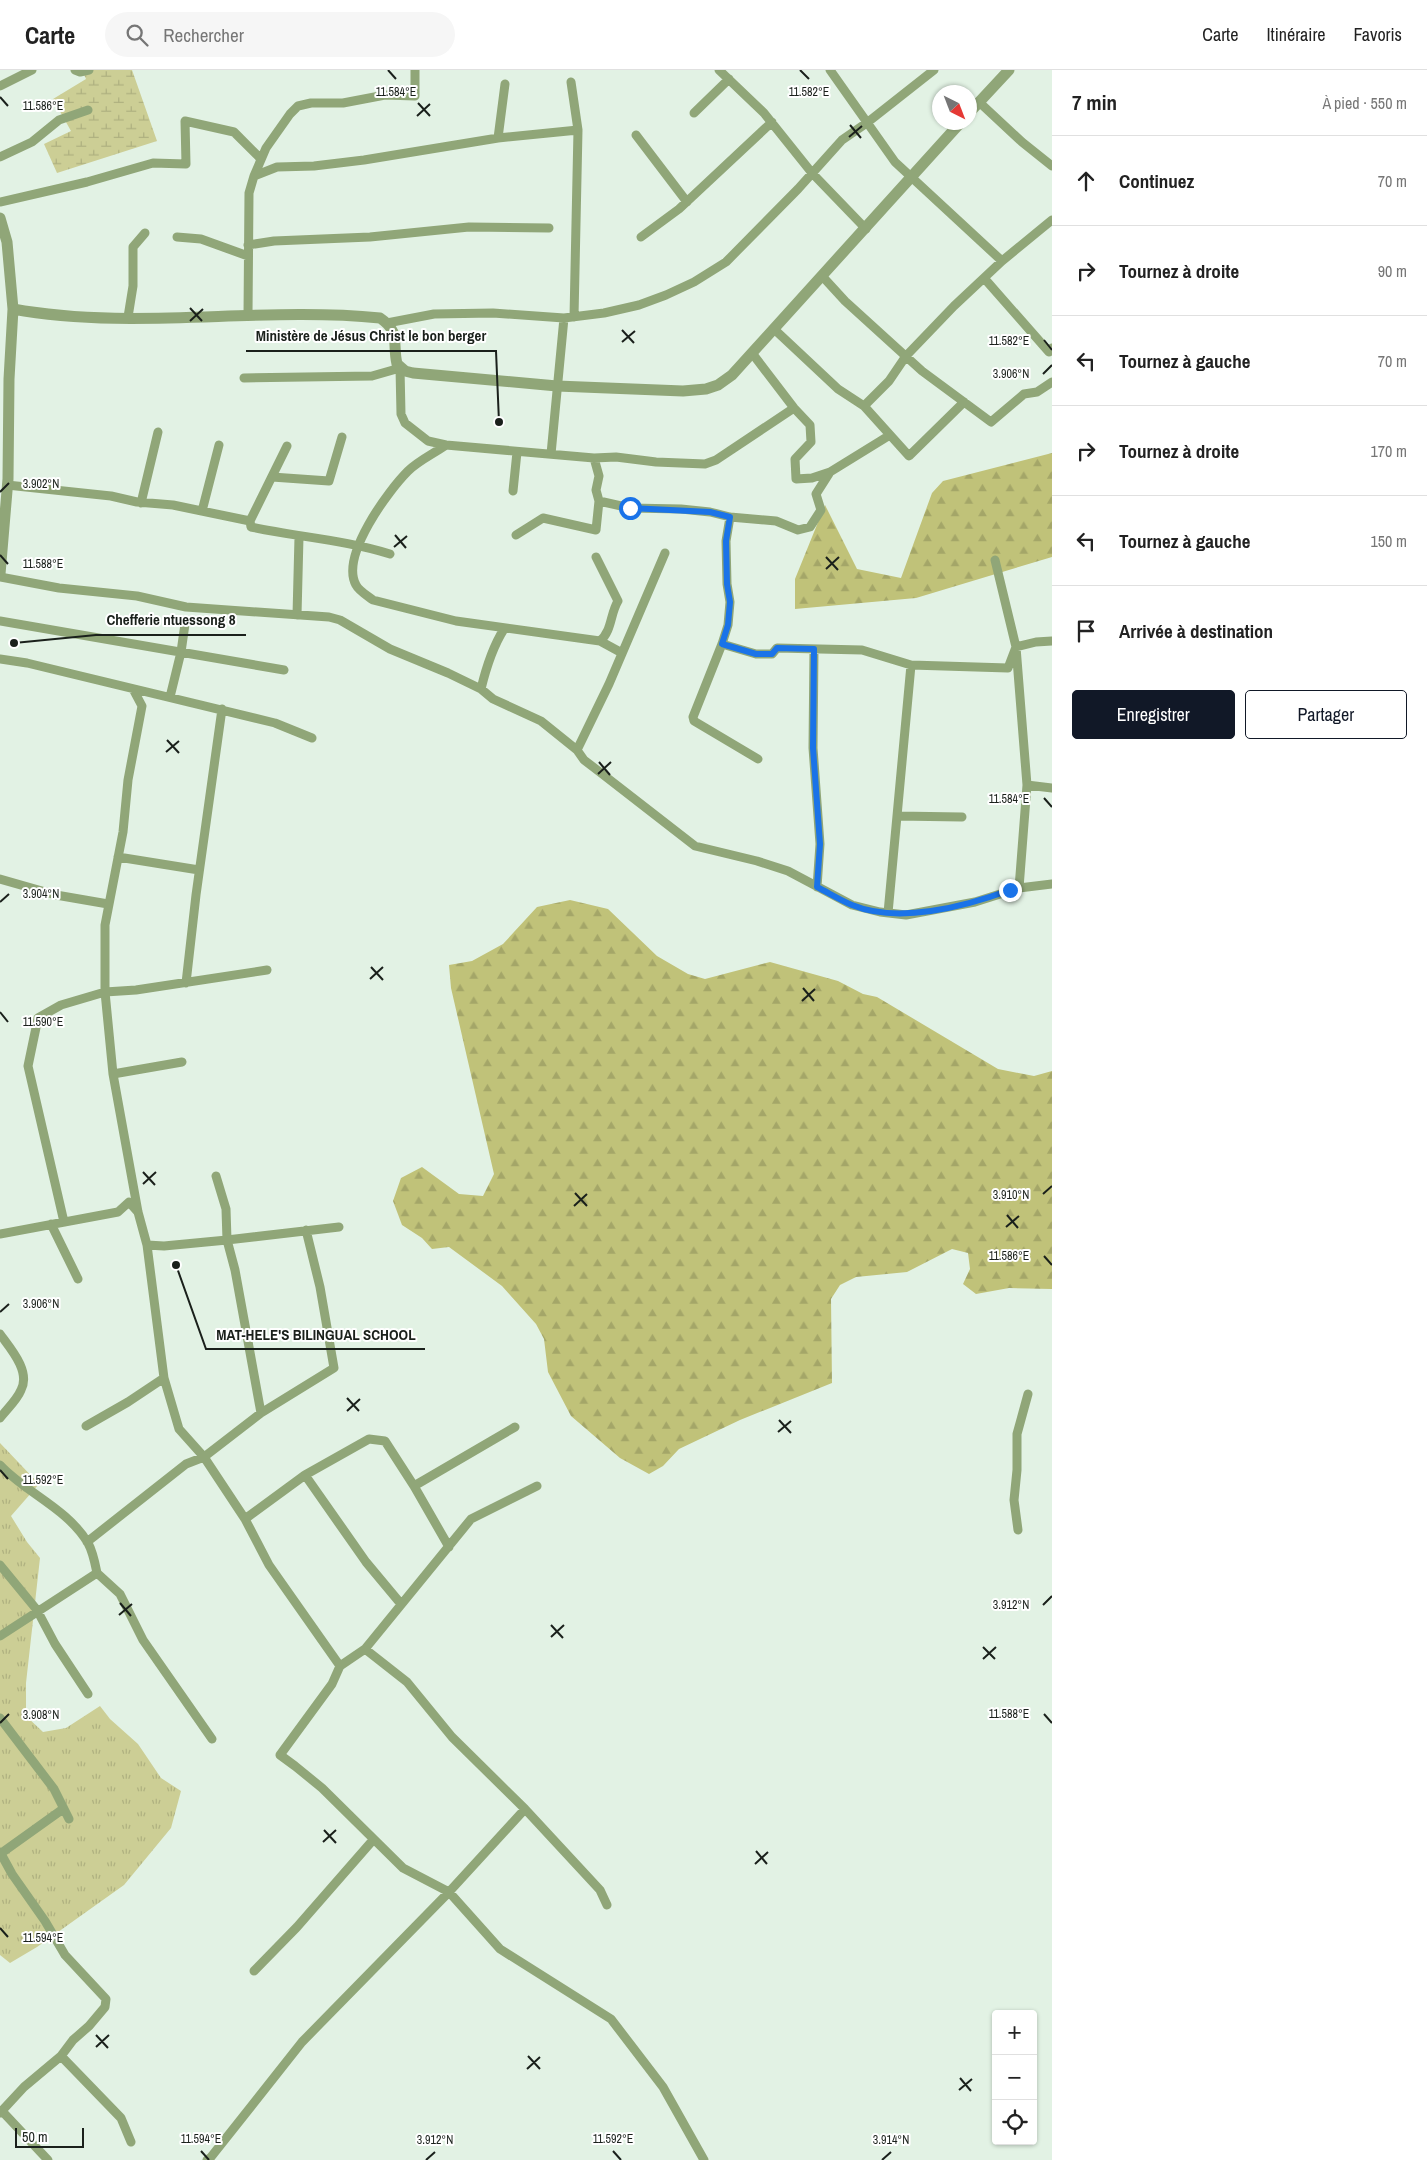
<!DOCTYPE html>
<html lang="fr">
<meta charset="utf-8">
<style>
body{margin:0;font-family:"Archivo Narrow",sans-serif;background:#f6f6f6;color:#222}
.controls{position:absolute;right:15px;bottom:15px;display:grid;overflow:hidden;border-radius:5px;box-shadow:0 1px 4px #0004}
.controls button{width:45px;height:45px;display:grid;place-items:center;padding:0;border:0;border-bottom:1px solid #e0e0e0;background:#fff;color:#222;font:25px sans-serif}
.compass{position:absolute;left:932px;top:15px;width:45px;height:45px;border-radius:50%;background:#fff;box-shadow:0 1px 4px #0004;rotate:138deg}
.scale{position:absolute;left:15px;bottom:12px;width:69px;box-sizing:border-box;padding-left:5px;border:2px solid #1a201b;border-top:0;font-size:14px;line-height:18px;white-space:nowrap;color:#1a201b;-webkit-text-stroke:4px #fff;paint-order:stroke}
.stop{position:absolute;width:15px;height:15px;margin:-11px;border:4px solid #1a73e8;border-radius:50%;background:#fff}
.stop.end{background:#1a73e8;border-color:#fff;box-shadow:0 1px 5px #0008}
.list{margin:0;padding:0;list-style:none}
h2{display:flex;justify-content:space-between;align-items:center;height:65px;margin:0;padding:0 20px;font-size:21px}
h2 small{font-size:16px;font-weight:400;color:#767676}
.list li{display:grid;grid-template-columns:32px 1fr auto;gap:15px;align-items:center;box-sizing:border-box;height:90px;padding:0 20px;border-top:1px solid #e0e0e0}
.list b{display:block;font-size:19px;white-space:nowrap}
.list em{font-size:16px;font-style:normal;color:#767676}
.actions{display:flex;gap:10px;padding:15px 20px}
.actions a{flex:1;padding:11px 0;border:1px solid #111827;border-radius:5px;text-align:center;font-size:18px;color:#111827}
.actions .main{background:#111827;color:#fff}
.icon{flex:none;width:28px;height:28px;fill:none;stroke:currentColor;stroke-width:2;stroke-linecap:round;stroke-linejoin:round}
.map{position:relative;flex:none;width:1052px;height:2090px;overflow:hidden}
header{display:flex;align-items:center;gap:30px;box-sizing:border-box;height:70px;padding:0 25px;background:#fff;border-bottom:1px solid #e0e0e0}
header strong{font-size:24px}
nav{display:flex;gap:28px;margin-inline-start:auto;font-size:18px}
.search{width:350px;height:45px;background:#f6f6f6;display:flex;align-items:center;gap:12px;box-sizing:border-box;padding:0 18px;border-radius:28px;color:#767676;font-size:19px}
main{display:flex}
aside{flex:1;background:#fff}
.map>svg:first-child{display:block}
</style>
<header>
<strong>Carte</strong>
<div class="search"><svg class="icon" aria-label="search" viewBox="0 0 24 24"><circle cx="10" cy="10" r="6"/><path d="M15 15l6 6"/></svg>Rechercher</div>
<nav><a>Carte</a><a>Itinéraire</a><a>Favoris</a></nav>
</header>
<main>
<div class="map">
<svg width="1052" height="2090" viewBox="0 0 1052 2090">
<defs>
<pattern id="grass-tufts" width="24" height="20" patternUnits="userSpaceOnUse" patternTransform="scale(1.25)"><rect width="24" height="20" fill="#ccce95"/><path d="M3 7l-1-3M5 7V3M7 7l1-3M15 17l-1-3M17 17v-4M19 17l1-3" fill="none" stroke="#afb180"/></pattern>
<pattern id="forest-firs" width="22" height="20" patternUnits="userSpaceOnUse" patternTransform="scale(1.25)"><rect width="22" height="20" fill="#c0c279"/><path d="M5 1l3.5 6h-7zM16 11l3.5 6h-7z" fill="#a4a668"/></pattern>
<pattern id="wetland-marsh" width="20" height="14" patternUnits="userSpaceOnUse" patternTransform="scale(1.25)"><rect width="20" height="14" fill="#ccce95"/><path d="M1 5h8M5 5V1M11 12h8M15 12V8" fill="none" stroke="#afb180"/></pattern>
</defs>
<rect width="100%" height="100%" fill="#e2f2e4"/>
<path fill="url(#grass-tufts)" d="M0,1373L39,1414L11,1446L27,1472L40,1488L26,1613V1646L43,1662L66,1658L100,1636L110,1649L138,1674L161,1708L181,1721L171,1758L124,1815L37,1877L10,1893L0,1885Z"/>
<path fill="url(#forest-firs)" d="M1052,383V487L916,528L795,539V509L825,435L857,499L901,508L932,423L943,411Z
M570,830L608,839L657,886L688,904L705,909L770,892L838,911L863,924L877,927L998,999L1034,1006L1052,1001V1219L1009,1218L976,1224L963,1214L970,1199L968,1183L952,1179L907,1202L856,1207L840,1215L831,1229L832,1313L740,1350L679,1379L663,1396L649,1404L620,1388L571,1346L548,1302L544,1269L536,1254L502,1216L449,1177L432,1179L422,1168L402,1155L393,1131L401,1108L422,1097L459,1124L483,1126L494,1104L451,918L449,895L472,891L503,874L537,837Z"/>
<path fill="url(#wetland-marsh)" d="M82,0H132L157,71L57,103L44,74L71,61L53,29L86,9Z"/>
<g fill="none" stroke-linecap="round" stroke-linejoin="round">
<path stroke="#90a678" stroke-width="9" d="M75,0L80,2L89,0
M719,0L764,43L812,103L866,159
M830,0L895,92L1002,191
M571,12L578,60L574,247
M0,16L32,0
M979,32L1022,72L1052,96
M694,43L729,9
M636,65L687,132
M498,68L505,14
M0,87L32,72L59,50L88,40
M254,106L266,78L290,44L298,36L311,33H343L385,25L415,26V0
M0,132L87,112L153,93L186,94L185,51L234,62L261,89
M177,167L201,169L248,186
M641,167L679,139L772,52
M248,175L274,171L370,167L469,157L549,158
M823,207L845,231L922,301L991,352L1024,324L1037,322L1052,312
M984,208L1049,282L1052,278
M248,245L249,123L254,106L277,97L314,96L364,90L498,68L578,60
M128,247L133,216V177L145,163
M387,253L434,244L493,243L564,248L604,243L639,235L666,225L694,212L726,192L798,119L842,70L868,52L934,0
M774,259L838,319L864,336L909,386L964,332
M244,308L372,306L400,298L401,344L405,353L428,371L446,375L594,388L616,387L656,392L705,394L716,390L794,338
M864,336L889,311L906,286L954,236L1002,191L1052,150
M446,375C433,384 418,391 408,401C388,421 340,486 356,515C359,521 368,526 373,530L456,551L600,571C612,561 610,544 618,531L596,487
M287,376L250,451L251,457C298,467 345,470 390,484
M551,384L564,248
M594,388L599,406L596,420L599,431L630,438L681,439L710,442L730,447L776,451L798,460L810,457L821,440L816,424L830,402L812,408L796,409L795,389L811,372L810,355L794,338L752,283
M830,402L890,365
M272,407L329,411L342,367
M7,415L111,426L137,432L173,435L250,451
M513,421L517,382
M141,433L158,362
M202,441L219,375
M730,447L726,471L727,514L730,532L728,555L722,574L693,647L694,651L758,689
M516,465L543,448L596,460L599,431
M995,490L1016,577L1027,715L1019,818
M0,507L59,518L137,526L186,537L329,547L340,550L390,579L448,603L481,619L493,629L541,651L577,680L584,690L601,703L695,776L757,791L788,801L852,835L880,842L906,845L975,832L1019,818L1052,814
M297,545L299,467
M0,551L284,600
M600,571L622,583
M722,574L756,584H772L777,578L862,580L911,595L1008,598L1016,577L1036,572L1052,571
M814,579L813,678L820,774L817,817
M0,589L27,593L275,653L312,668
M133,619L142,636L128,710L123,762L105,855V922L113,1004L138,1142L147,1175L164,1308L179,1359L204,1387L245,1449L269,1495L340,1596L332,1614L280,1685L295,1696L322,1718L403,1798L449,1822L500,1879L611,1949L663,2017L704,2090
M481,619C486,598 492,578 504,559
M170,627L181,582L185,554
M577,680L609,614L665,483
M1027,715L1052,718
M897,746L962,747
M118,787L199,800
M0,809L56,825L108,834
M888,843L911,595
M186,913L196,825L222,639
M113,1004L182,992
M64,1152L28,996L38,948L61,935L105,922L136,920L267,900
M51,1154L78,1209
M0,1164L118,1142L129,1132L137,1141
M147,1175L164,1176L227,1170L226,1139L216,1106
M0,1264C10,1278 31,1301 21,1320C17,1330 7,1339 0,1348
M261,1343L235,1200L227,1170L339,1157
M86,1356L128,1332L164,1308
M0,1395C26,1423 67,1438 88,1473C93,1482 95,1493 97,1503L0,1566
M305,1405L366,1492L401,1534
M414,1416L515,1357
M245,1449L305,1405L369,1369L385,1371L414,1416L449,1477
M1018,1460L1014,1430L1017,1400V1364L1028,1324
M87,1472L186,1394L204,1387L261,1343L334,1298L320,1217L306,1160
M0,1495L37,1540L55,1574L88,1624
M97,1503L120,1524L143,1570L212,1669
M365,1579L407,1612L452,1667L525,1739L600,1820L607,1835
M340,1596L365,1579L471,1449L537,1416
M0,1648L54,1719L69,1749
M0,1782L12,1804L45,1851L65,1885L106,1929L105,1937L89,1956L73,1970L61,1986L24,2017L0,2043
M0,1784L63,1739
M254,1901L297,1857L373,1770
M61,1986L121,2048L131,2072
M2,2041L48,2090
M207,2090L211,2087L302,1972L449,1822L525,1739"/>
<path stroke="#90a678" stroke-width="11" d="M969,43L1009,0
M0,148L7,172L13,239L9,309L8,409L0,504
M13,239C133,261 259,236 380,248C401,262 392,273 397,294L405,301L413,303L557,316L683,321L706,319L718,315L732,305L961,52"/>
</g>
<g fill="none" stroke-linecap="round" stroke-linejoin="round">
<path stroke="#1a73e8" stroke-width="6" d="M630,438L710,442L730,447L726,471L727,514L730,532L728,555L722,574L756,584H772L777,578L814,579L813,678L820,774L817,817C829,823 840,830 852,835C898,854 964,837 1010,820"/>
</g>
<path fill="none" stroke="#1a201b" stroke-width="2" d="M388,0L396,9M800,0L809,9M0,27L8,36M418,33L430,46M417,46L430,34M850,55L861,68M849,67L862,56M190,238L202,251M190,251L203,239M622,260L634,273M1044,270L1052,280M622,272L635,261M1043,304L1052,295M0,422L9,413M395,465L406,478M394,477L407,466M0,485L8,494M826,487L838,500M826,499L839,487M167,670L179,683M166,682L179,671M599,692L610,705M598,704L611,692M1044,728L1052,737M0,832L9,824M371,897L383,910M370,909L383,897M803,918L814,931M802,931L815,919M0,942L8,952M143,1102L155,1115M143,1114L156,1102M575,1123L587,1136M1043,1124L1052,1116M574,1136L587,1124M1007,1145L1018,1158M1006,1157L1019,1146M1044,1186L1052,1195M0,1242L9,1234M347,1328L359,1341M347,1341L360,1329M779,1350L791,1363M778,1362L791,1351M0,1400L8,1409M120,1533L131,1546M1043,1535L1052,1526M119,1545L132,1534M551,1555L563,1568M551,1567L564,1555M983,1577L995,1589M983,1589L996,1577M1044,1644L1052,1653M0,1653L9,1644M324,1760L336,1773M323,1772L336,1760M756,1781L767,1794M755,1794L768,1782M0,1858L8,1867M96,1965L108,1978M96,1977L109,1965M528,1986L540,1999M527,1999L540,1987M960,2008L971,2021M959,2020L972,2009M201,2081L209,2090M613,2081L621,2090M426,2090L435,2082M882,2090L891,2082"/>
<g font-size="12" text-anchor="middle" fill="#1a201b" stroke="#fff" stroke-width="4" stroke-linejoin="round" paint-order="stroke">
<text x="396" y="26">11.584°E</text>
<text x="809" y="26">11.582°E</text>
<text x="43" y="40">11.586°E</text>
<text x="1009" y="275">11.582°E</text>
<text x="1011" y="308">3.906°N</text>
<text x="41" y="418">3.902°N</text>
<text x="43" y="498">11.588°E</text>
<text x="1009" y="733">11.584°E</text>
<text x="41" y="828">3.904°N</text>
<text x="43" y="956">11.590°E</text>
<text x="1011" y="1129">3.910°N</text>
<text x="1009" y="1190">11.586°E</text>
<text x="41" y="1238">3.906°N</text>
<text x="43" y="1414">11.592°E</text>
<text x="1011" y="1539">3.912°N</text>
<text x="1009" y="1648">11.588°E</text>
<text x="41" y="1649">3.908°N</text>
<text x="43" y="1872">11.594°E</text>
<text x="201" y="2073">11.594°E</text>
<text x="613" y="2073">11.592°E</text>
<text x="435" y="2074">3.912°N</text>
<text x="891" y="2074">3.914°N</text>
</g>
<path fill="none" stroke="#1a201b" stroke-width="2" d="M499 352L496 281H246M14 573L96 565H246M176 1195L206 1279H425"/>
<g fill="#1a201b" stroke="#fff" stroke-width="2">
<circle cx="499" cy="352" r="5"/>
<circle cx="14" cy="573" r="5"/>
<circle cx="176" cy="1195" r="5"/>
</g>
<g font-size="15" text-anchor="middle" font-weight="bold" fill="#1a201b" stroke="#fff" stroke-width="4" stroke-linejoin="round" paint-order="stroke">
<text x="371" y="271">Ministère de Jésus Christ le bon berger</text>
<text x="171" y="555">Chefferie ntuessong 8</text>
<text x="316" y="1270">MAT-HELE'S BILINGUAL SCHOOL</text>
</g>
</svg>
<div class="controls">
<button>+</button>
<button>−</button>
<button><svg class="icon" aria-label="locate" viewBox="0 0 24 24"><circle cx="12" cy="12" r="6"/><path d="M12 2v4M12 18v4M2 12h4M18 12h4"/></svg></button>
</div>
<svg class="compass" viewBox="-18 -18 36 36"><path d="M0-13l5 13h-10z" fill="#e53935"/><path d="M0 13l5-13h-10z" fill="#767676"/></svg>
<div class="scale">50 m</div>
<div class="stop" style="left:630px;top:438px"></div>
<div class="stop end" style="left:1010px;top:820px"></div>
</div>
<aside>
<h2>7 min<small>À pied · 550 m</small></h2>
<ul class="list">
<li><svg class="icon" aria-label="ahead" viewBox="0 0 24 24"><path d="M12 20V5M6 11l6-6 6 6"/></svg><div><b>Continuez</b></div><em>70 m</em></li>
<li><svg class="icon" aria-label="right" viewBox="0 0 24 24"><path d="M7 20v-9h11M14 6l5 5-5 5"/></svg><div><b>Tournez à droite</b></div><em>90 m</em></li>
<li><svg class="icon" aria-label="left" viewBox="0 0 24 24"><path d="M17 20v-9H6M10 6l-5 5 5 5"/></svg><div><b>Tournez à gauche</b></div><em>70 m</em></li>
<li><svg class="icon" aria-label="right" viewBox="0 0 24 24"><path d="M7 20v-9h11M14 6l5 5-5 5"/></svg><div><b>Tournez à droite</b></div><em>170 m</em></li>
<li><svg class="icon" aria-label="left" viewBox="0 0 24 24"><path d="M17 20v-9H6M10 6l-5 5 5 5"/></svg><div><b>Tournez à gauche</b></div><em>150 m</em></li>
<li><svg class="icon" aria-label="arrive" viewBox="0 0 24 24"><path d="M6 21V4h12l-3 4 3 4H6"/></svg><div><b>Arrivée à destination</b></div></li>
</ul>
<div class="actions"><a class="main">Enregistrer</a><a>Partager</a></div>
</aside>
</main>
